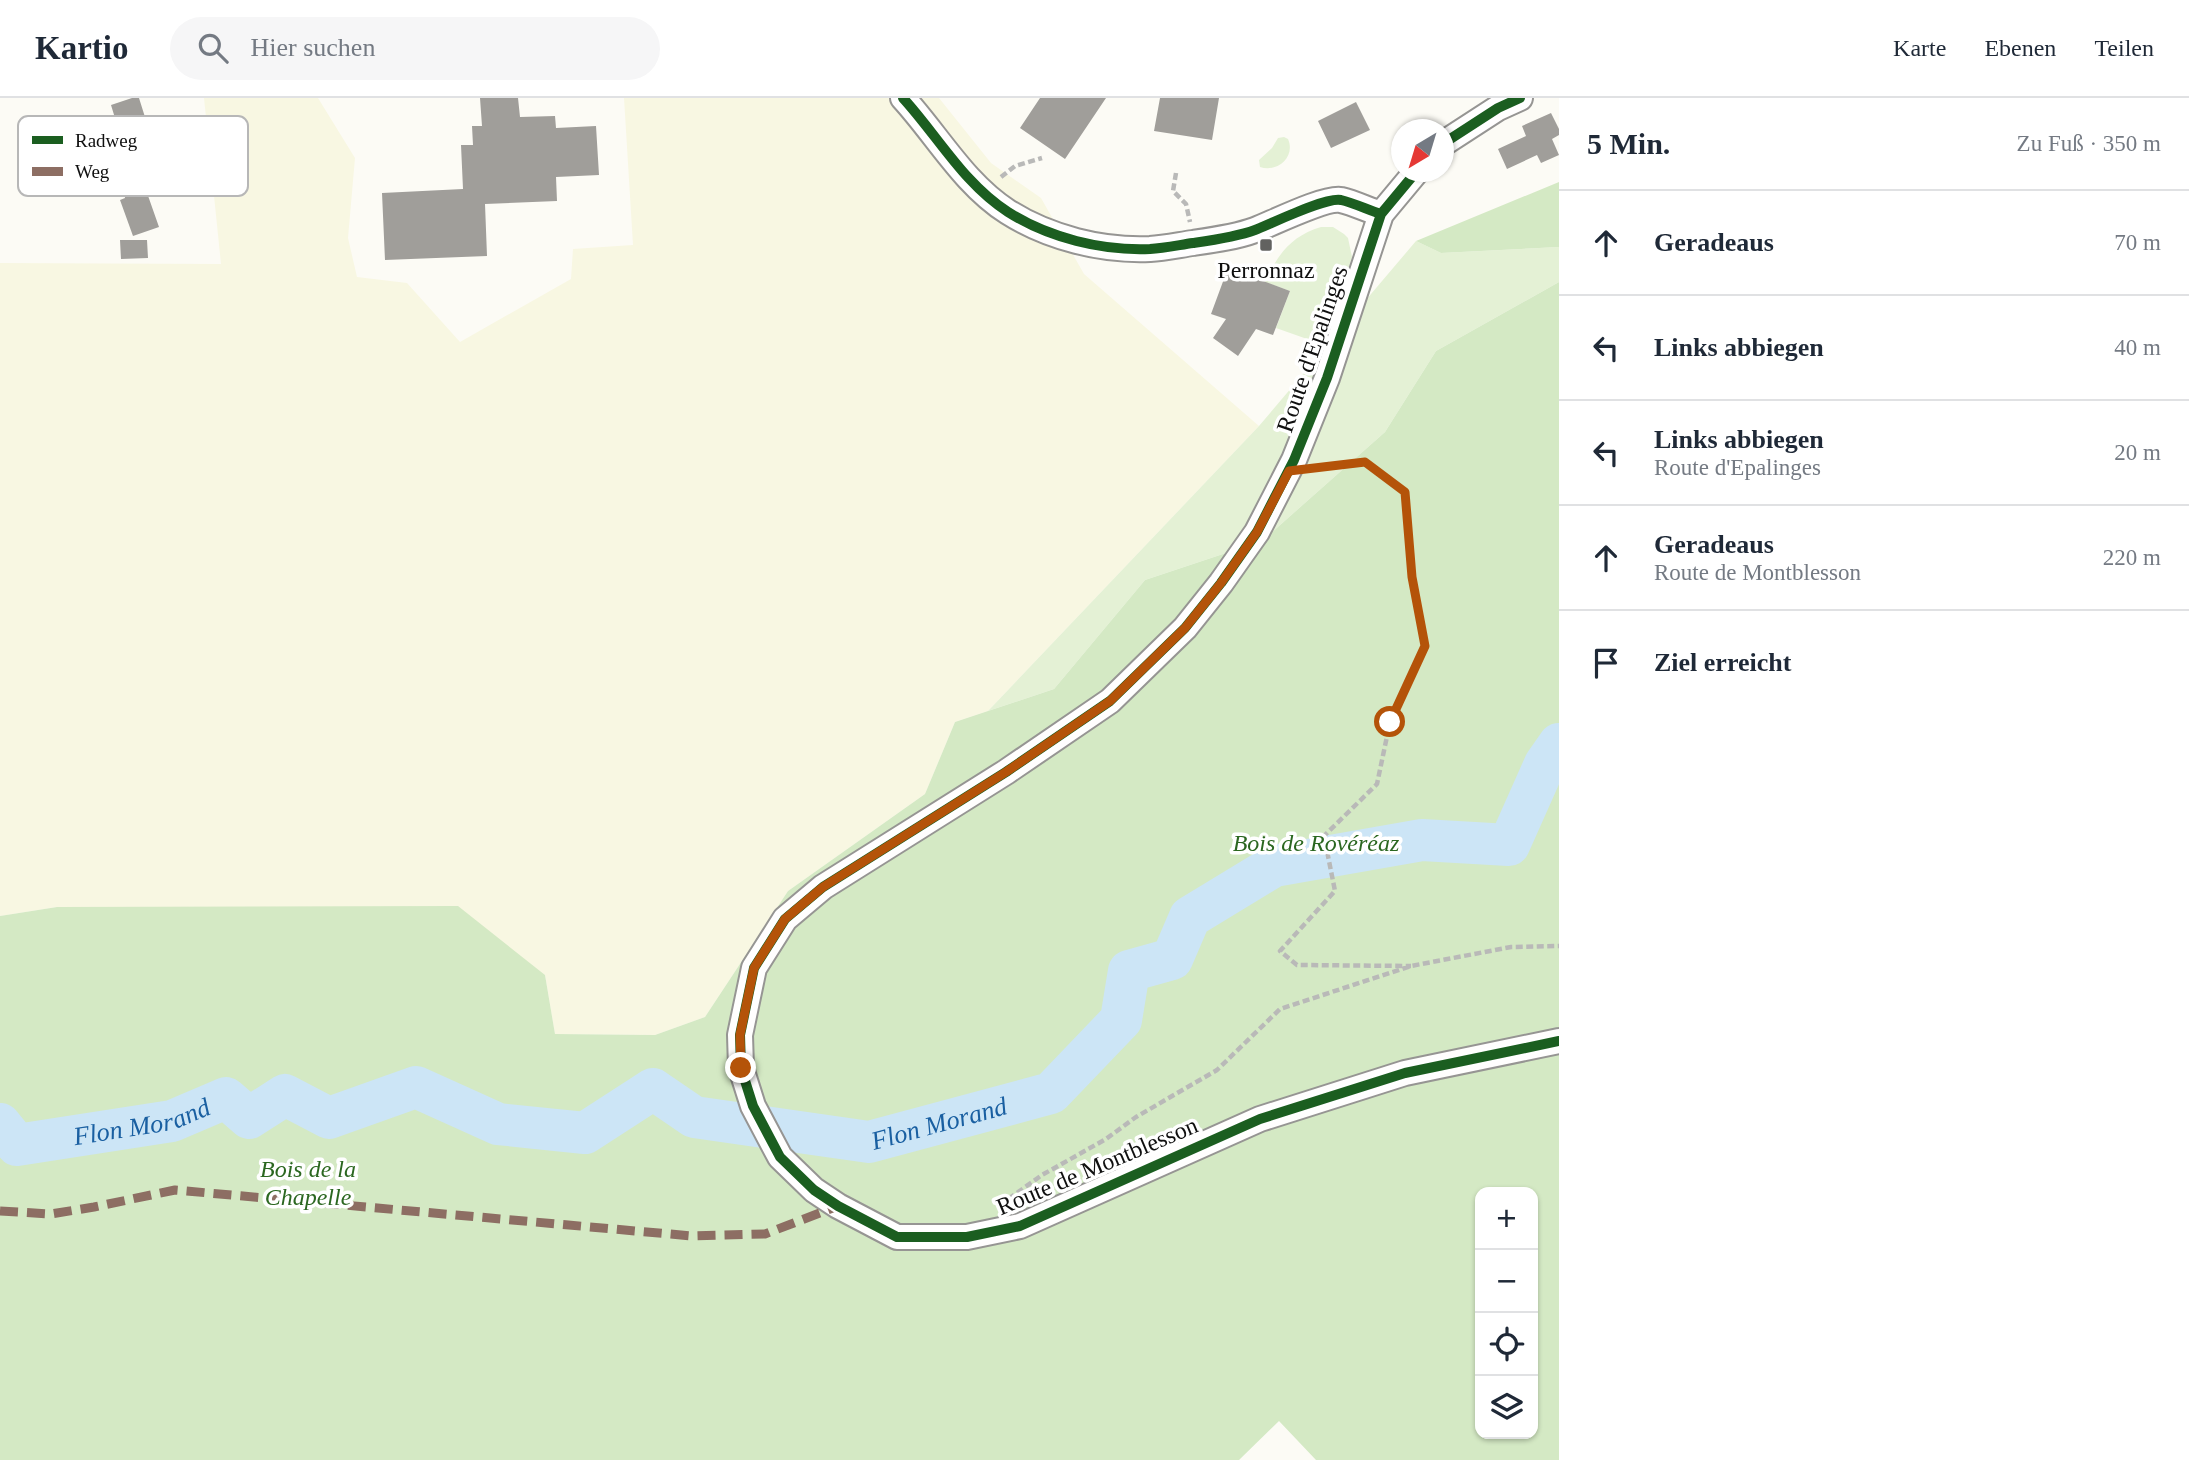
<!DOCTYPE html>
<html lang="de">
<meta charset="utf-8">
<style>
body{margin:0;font-family:Georgia,serif;background:#f6f6f7;color:#1f2937}
.controls{position:absolute;right:21px;bottom:21px;display:grid;overflow:hidden;border-radius:14px;box-shadow:0 2px 5px #0004}
.controls button{width:63px;height:63px;display:grid;place-items:center;padding:0;border:0;border-bottom:2px solid #e0e1e3;background:#fff;color:#1f2937;font:35px sans-serif}
.compass{position:absolute;left:1391px;top:21px;width:63px;height:63px;border-radius:50%;background:#fff;box-shadow:0 2px 5px #0004;rotate:218deg}
.stop{position:absolute;width:21px;height:21px;margin:-16px;border:5px solid #b45309;border-radius:50%;background:#fff}
.stop.end{background:#b45309;border-color:#fff;box-shadow:0 2px 7px #0008}
.list{margin:0;padding:0;list-style:none}
h2{display:flex;justify-content:space-between;align-items:center;height:91px;margin:0;padding:0 28px;font-size:30px}
h2 small{font-size:23px;font-weight:400;color:#747a83}
.list li{display:grid;grid-template-columns:46px 1fr auto;gap:21px;align-items:center;box-sizing:border-box;height:105px;padding:0 28px;border-top:2px solid #e0e1e3}
.list b{display:block;font-size:26px;white-space:nowrap}
.list p{margin:0;font-size:23px;white-space:nowrap;color:#747a83}
.list em{font-size:23px;font-style:normal;color:#747a83}
.icon{flex:none;width:38px;height:38px;fill:none;stroke:currentColor;stroke-width:2;stroke-linecap:round;stroke-linejoin:round}
.map{position:relative;flex:none;width:1559px;height:1362px;overflow:hidden}
header{display:flex;align-items:center;gap:42px;box-sizing:border-box;height:98px;padding:0 35px;background:#fff;border-bottom:2px solid #e0e1e3}
header strong{font-size:33px}
nav{display:flex;gap:38px;margin-inline-start:auto;font-size:24px}
.search{width:490px;height:63px;background:#f6f6f7;display:flex;align-items:center;gap:18px;box-sizing:border-box;padding:0 24px;border-radius:38px;color:#747a83;font-size:26px}
main{display:flex}
aside{flex:1;background:#fff}
.map>svg:first-child{display:block}
</style>
<header>
<strong>Kartio</strong>
<div class="search"><svg class="icon" aria-label="search" viewBox="0 0 24 24"><circle cx="10" cy="10" r="6"/><path d="M15 15l6 6"/></svg>Hier suchen</div>
<nav><a>Karte</a><a>Ebenen</a><a>Teilen</a></nav>
</header>
<main>
<div class="map">
<svg width="1559" height="1362" viewBox="0 0 1559 1362">
<rect width="100%" height="100%" fill="#fcfbf5"/>
<path fill="#f8f7e2" d="M204,0H318L355,60L348,140L357,179L407,185L460,244L571,181L573,151L633,147L624,0H939L991,65L1041,100L1084,176L1259,328L988,613L955,624L925,696L788,793L705,919L655,937L555,936L545,877L57,809L0,818V165L221,166Z"/>
<path fill="#e4f1d5" d="M1284,39L1288,41C1296,59 1277,75 1260,69L1259,62L1272,50L1278,40Z
M1321,129H1333L1344,136L1348,140L1352,159L1324,247L1276,230L1290,193L1265,184C1278,156 1291,138 1321,129Z
M1416,143L1441,155L1559,149V184L1436,253L1385,334L1262,443L1145,482L1054,591L988,613L1259,328Z"/>
<path fill="#d4e9c4" fill-rule="evenodd" d="M1559,84V149L1441,155L1416,143Z
M1559,184V1362H1316L1279,1323L1239,1362H0V818L57,809L458,808L545,877L555,936L655,937L705,919L788,793L925,696L955,624L1054,591L1145,482L1262,443L1385,334L1436,253ZM1480,1094H1533V1336H1480Z"/>
<g fill="none" stroke-linecap="round" stroke-linejoin="round">
<path stroke="#cce5f6" stroke-width="42" id="s1" d="M0,1026L17,1047L172,1023L226,1000L249,1020L285,997L329,1020L416,989L498,1026L585,1035L653,991L694,1019L869,1044L1051,995L1121,922L1129,873L1172,861L1190,819L1274,768L1422,742L1509,747L1545,666L1559,646"/>
</g>
<path fill="#a09e9a" d="M132,0H139L150,35L122,43L111,7Z
M480,0H518L520,19L555,18L556,30L596,28L599,77L556,79L557,103L485,106L487,158L385,162L382,95L463,91L461,47H473L472,28H482Z
M1040,0H1106L1065,61L1020,30Z
M1160,0H1219L1212,42L1154,33Z
M1356,4L1370,32L1331,50L1318,23Z
M1551,15L1559,31V37L1552,41L1559,57L1541,65L1537,57L1507,71L1498,51L1526,38L1522,28Z
M136,52L141,94L146,92L159,129L133,138L120,102L125,100L118,55Z
M120,142H147L148,160L121,161Z
M1228,170L1290,193L1273,237L1256,231L1238,258L1213,240L1226,221L1211,216Z"/>
<g fill="none" stroke-linecap="round" stroke-linejoin="round">
<g stroke="#969593" stroke-width="28">
<path id="minor" d="M903,0C937,37 964,86 1008,114C1049,140 1102,153 1150,151C1164,150 1179,147 1193,145C1214,142 1236,139 1255,132C1273,125 1325,99 1341,102C1354,105 1368,112 1381,116
M1444,45L1498,10L1520,0
M1416,74L1381,116L1327,280L1294,362L1257,434L1221,485L1185,530L1110,603L1006,674L823,789L785,821L754,870L740,937L741,970L753,1008L780,1059L814,1092L838,1108L897,1139H967L1020,1128L1260,1021L1405,975L1559,943"/>
</g>
<path stroke="#b9b9b8" stroke-width="4.5" stroke-dasharray="7 3.5" stroke-linecap="butt" d="M1176,75L1173,93L1186,106L1190,124
M1001,79L1015,68L1042,60
M1315,371L1365,364L1405,394L1412,479L1425,548L1390,624L1377,686L1324,738L1335,793L1280,853L1297,867L1411,868
M1000,1107L1042,1077L1106,1041L1136,1019L1217,972L1280,911L1411,868L1511,849L1559,848"/>
<use href="#minor" stroke="#fffefe" stroke-width="24"/>
<path stroke="#8d6e63" stroke-width="9" stroke-dasharray="18 9" stroke-linecap="butt" d="M0,1113L51,1116L94,1109L175,1092L692,1138L765,1136L838,1108"/>
<g stroke="#fff" stroke-width="15">
<path id="cycleway" d="M903,0C937,37 964,86 1008,114C1049,140 1102,153 1150,151C1164,150 1179,147 1193,145C1214,142 1236,139 1255,132C1273,125 1325,99 1341,102C1354,105 1368,112 1381,116
M1444,45L1498,10L1520,0
M1416,74L1381,116L1327,280L1294,362L1257,434L1221,485L1185,530L1110,603L1006,674L823,789L785,821L754,870L740,937L741,970L753,1008L780,1059L814,1092L838,1108L897,1139H967L1020,1128L1260,1021L1405,975L1559,943"/>
</g>
<use href="#cycleway" stroke="#1b5e20" stroke-width="10"/>
</g>
<g fill="none" stroke-linecap="round" stroke-linejoin="round">
<path stroke="#b45309" stroke-width="9" d="M741,970L740,937L754,870L785,821L823,789L1006,674L1110,603L1185,530L1221,485L1257,434L1289,373L1365,364L1405,394L1412,479L1425,548L1390,624"/>
</g>
<rect fill="#626260" stroke="#fff" stroke-width="2.5" x="1259" y="140" width="14" height="14" rx="3.5"/>
<g text-anchor="middle" dominant-baseline="central" stroke-width="7" stroke-linejoin="round" paint-order="stroke">
<g font-size="24" fill="#0f0f0f" stroke="#fff">
<text x="1266" y="172">Perronnaz</text>
</g>
<g font-size="24" fill="#0f0f0f" stroke="#fff">
<text transform="translate(1312 251) rotate(-71)">Route d'Epalinges</text>
<text transform="translate(1097 1068) rotate(-23)">Route de Montblesson</text>
</g>
<g font-size="24" font-style="italic" fill="#2b6720" stroke="#fff">
<text x="1316" y="745">Bois de Rovéréaz</text>
<text x="308" y="1071">Bois de la<tspan x="308" dy="28">Chapelle</tspan></text>
</g>
<g font-size="26" font-style="italic" fill="#195fa1" stroke="#fff">
<text stroke="none"><textPath href="#s1" startOffset="154">Flon Morand</textPath></text>
<text stroke="none"><textPath href="#s1" startOffset="1015">Flon Morand</textPath></text>
</g>
</g>
<rect x="18" y="18" width="230" height="80" rx="10" fill="#fff" stroke="#b7b7b7" stroke-width="2"/>
<rect x="32" y="38" width="31" height="8" fill="#1b5e20"/>
<rect x="32" y="69" width="31" height="9" fill="#8d6e63"/>
<g font-size="19" fill="#0f0f0f">
<text x="75" y="49">Radweg</text>
<text x="75" y="80">Weg</text>
</g>
</svg>
<div class="controls">
<button>+</button>
<button>−</button>
<button><svg class="icon" aria-label="locate" viewBox="0 0 24 24"><circle cx="12" cy="12" r="6"/><path d="M12 2v4M12 18v4M2 12h4M18 12h4"/></svg></button>
<button><svg class="icon" aria-label="layers" viewBox="0 0 24 24"><path d="M12 4l9 5-9 5-9-5zM3 14l9 5 9-5"/></svg></button>
</div>
<svg class="compass" viewBox="-18 -18 36 36"><path d="M0-13l5 13h-10z" fill="#e53935"/><path d="M0 13l5-13h-10z" fill="#747a83"/></svg>
<div class="stop" style="left:1390px;top:624px"></div>
<div class="stop end" style="left:741px;top:970px"></div>
</div>
<aside>
<h2>5 Min.<small>Zu Fuß · 350 m</small></h2>
<ul class="list">
<li><svg class="icon" aria-label="ahead" viewBox="0 0 24 24"><path d="M12 20V5M6 11l6-6 6 6"/></svg><div><b>Geradeaus</b></div><em>70 m</em></li>
<li><svg class="icon" aria-label="left" viewBox="0 0 24 24"><path d="M17 20v-9H6M10 6l-5 5 5 5"/></svg><div><b>Links abbiegen</b></div><em>40 m</em></li>
<li><svg class="icon" aria-label="left" viewBox="0 0 24 24"><path d="M17 20v-9H6M10 6l-5 5 5 5"/></svg><div><b>Links abbiegen</b><p>Route d'Epalinges</p></div><em>20 m</em></li>
<li><svg class="icon" aria-label="ahead" viewBox="0 0 24 24"><path d="M12 20V5M6 11l6-6 6 6"/></svg><div><b>Geradeaus</b><p>Route de Montblesson</p></div><em>220 m</em></li>
<li><svg class="icon" aria-label="arrive" viewBox="0 0 24 24"><path d="M6 21V4h12l-3 4 3 4H6"/></svg><div><b>Ziel erreicht</b></div></li>
</ul>
</aside>
</main>
